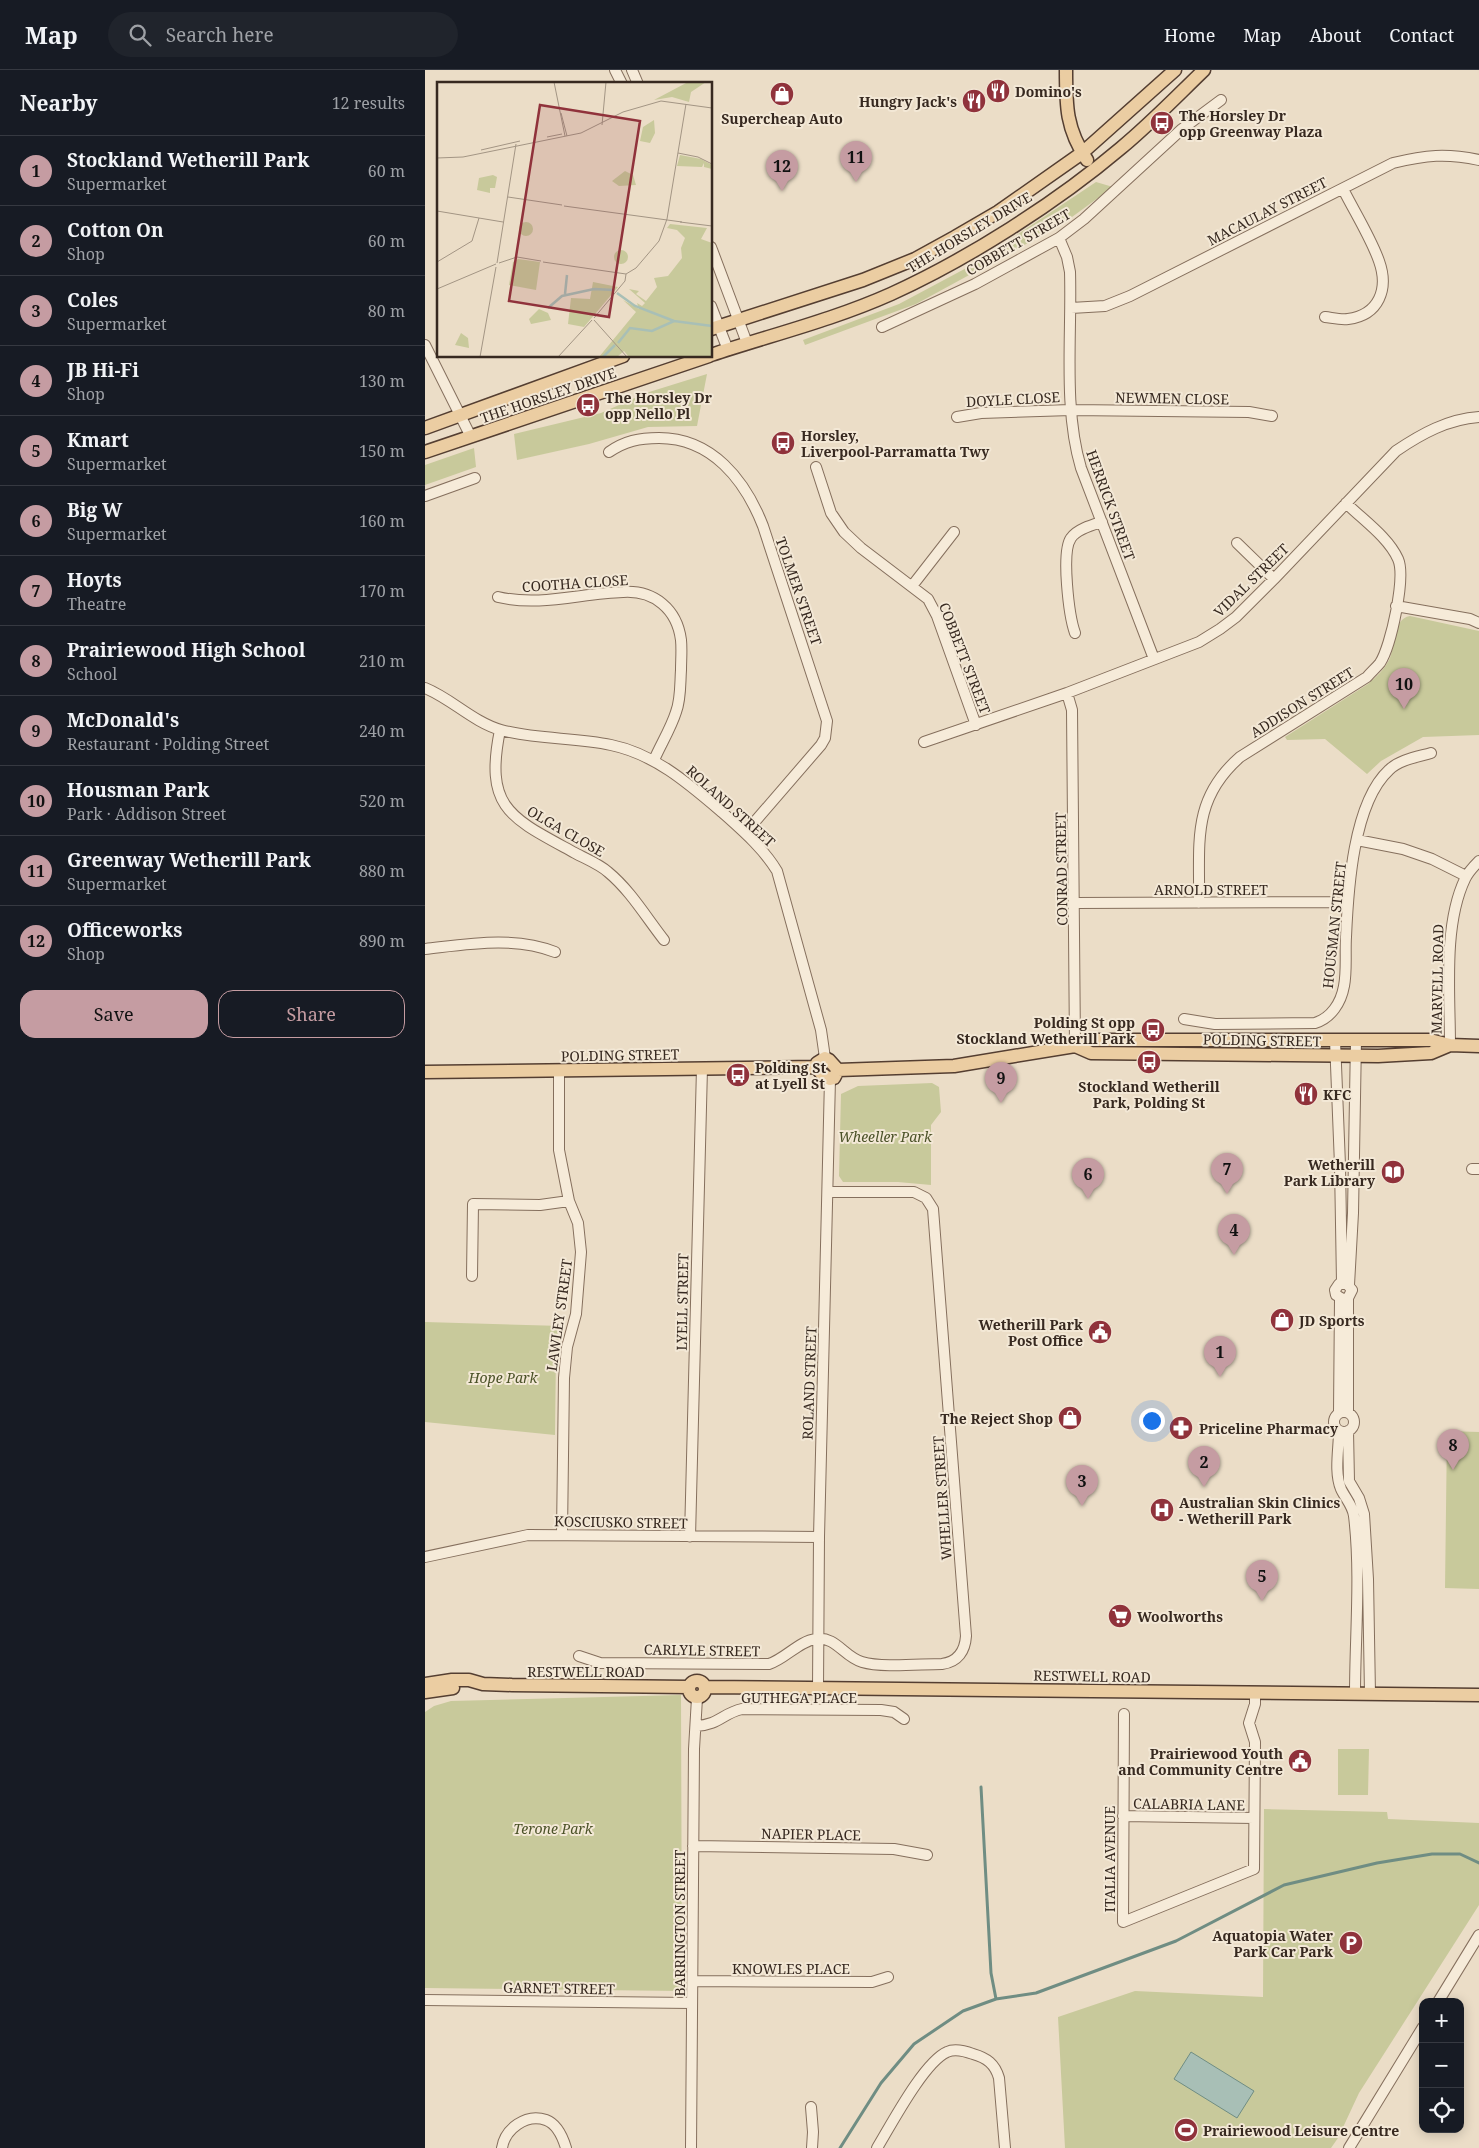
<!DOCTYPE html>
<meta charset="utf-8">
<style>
body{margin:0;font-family:"Noto Serif",serif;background:#20242c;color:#f1f3f6}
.controls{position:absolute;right:15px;bottom:15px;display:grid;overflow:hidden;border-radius:10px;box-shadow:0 2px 12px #0003}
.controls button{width:45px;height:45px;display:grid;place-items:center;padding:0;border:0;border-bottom:1px solid #363941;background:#171b24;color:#f1f3f6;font:25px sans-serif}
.you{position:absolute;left:726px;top:1350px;width:18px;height:18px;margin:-12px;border:4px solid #fff;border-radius:50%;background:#1a73e8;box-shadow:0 0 0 8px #1a73e833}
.badge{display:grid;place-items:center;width:32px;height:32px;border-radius:50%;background:#c59ca2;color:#111;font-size:16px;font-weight:700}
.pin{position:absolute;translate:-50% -41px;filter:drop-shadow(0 1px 2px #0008)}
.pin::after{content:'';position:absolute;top:26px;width:18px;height:15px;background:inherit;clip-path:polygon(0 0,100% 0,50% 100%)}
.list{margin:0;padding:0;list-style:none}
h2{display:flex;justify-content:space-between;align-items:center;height:65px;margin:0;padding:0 20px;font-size:21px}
h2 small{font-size:16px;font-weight:400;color:#9ea1a6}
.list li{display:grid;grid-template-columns:32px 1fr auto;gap:15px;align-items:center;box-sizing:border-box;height:70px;padding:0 20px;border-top:1px solid #363941}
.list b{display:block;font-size:19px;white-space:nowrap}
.list p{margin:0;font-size:16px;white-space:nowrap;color:#9ea1a6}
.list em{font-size:16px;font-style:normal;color:#9ea1a6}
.actions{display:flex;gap:10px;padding:15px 20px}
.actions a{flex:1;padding:11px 0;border:1px solid #c59ca2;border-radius:15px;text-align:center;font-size:18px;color:#c59ca2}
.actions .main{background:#c59ca2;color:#111}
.icon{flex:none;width:28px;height:28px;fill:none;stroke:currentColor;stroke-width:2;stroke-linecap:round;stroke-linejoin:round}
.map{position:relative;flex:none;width:1054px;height:2078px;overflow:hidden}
header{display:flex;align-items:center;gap:30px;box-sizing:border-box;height:70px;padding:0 25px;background:#171b24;border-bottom:1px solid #363941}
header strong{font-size:24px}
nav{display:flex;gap:28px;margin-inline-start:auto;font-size:18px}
.search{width:350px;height:45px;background:#20242c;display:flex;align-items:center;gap:12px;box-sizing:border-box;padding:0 18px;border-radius:28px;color:#9ea1a6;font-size:19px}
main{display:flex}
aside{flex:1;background:#171b24}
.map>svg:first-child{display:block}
</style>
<header>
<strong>Map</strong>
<div class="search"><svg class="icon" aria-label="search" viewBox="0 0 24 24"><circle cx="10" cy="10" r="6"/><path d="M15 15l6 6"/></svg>Search here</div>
<nav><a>Home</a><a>Map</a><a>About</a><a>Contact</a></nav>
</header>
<main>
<aside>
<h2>Nearby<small>12 results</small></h2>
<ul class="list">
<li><span class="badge">1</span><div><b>Stockland Wetherill Park</b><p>Supermarket</p></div><em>60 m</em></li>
<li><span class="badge">2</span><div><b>Cotton On</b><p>Shop</p></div><em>60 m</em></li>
<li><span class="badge">3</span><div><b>Coles</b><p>Supermarket</p></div><em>80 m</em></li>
<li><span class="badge">4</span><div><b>JB Hi-Fi</b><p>Shop</p></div><em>130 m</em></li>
<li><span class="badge">5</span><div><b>Kmart</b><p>Supermarket</p></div><em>150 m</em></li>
<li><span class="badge">6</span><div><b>Big W</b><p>Supermarket</p></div><em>160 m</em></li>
<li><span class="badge">7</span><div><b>Hoyts</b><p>Theatre</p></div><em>170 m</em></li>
<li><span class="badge">8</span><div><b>Prairiewood High School</b><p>School</p></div><em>210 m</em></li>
<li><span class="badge">9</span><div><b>McDonald's</b><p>Restaurant · Polding Street</p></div><em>240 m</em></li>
<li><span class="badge">10</span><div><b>Housman Park</b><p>Park · Addison Street</p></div><em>520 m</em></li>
<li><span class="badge">11</span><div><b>Greenway Wetherill Park</b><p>Supermarket</p></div><em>880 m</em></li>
<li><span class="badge">12</span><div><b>Officeworks</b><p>Shop</p></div><em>890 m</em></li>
</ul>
<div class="actions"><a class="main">Save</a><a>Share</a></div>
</aside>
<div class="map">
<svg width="1054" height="2078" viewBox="0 0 1054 2078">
<rect width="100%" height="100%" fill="#ebddc7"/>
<path fill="#c8c99b" d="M671,112L688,117L636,155L491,234L380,275L378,270L474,234L547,195Z
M282,304L272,356L223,357L164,374L92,390L89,364L176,343L221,323Z
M49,378L51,397L0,415V395Z
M985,546L1054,561V665L998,667L956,691L942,704L900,669L862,670L860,667L943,614C951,607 959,600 964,590C971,577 967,549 985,546Z
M507,1013L514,1017L516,1042L506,1055V1115L473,1112H418L414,1106L416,1024L433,1016Z
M0,1252L137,1256L131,1281L130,1365L0,1352Z
M1022,1361L1054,1362V1519L1020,1518Z
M256,1625L257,1921L0,1918V1642L9,1636L26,1631Z
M913,1679H944L943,1725H913Z
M839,1739L962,1742L963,1749L1054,1753V1835L934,2023L913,2068L906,2078H640L633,1947L710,1921L838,1927Z"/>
<path fill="#a8bfb6" stroke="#6f8d83" d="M766,1982L829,2021L812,2048L749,2009Z"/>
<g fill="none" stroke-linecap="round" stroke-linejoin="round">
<path stroke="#6f8d83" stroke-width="3" d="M556,1717L566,1903L571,1929
M415,2078L456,2013L489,1974L538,1941L571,1929L611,1923L751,1871L859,1815L952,1793L1007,1784H1035L1054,1793"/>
<g stroke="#856f5d" stroke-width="12">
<path id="minor" d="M190,0L197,14
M207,0L213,14
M634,168L642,187L645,202C647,265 638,338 656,398L729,589
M286,177L322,273
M286,236L303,280
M646,238L680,236L705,226L968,93C1001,85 1021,83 1054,90
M900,247C908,248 916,250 923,249C954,245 964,219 954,191C946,168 929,141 918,119
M457,257L550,214L634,168L659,149L757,59L796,30
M0,275L46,367
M532,347L556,343L646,340L824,342L847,346
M184,382C200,371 214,368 234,368C287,368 320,410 338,456L402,651L400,668L396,675L320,763
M391,397L406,443L419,462L436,478L503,529L512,546L551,655
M0,426L50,408
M812,473L849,509
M487,516L529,462
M73,527C115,537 157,523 198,522C229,520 252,539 256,570C257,580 256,590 256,600C255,614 256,629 251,642C246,658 236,674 229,690
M971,536L1045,549L1054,553
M650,563C644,546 636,482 646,468C652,459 667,455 677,452
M0,618C27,629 48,652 76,660C112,670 150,667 186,675C230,684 264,714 298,743C318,761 338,778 352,801L396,960L400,988
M642,623L647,640L650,976
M75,660C59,739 86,748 150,783C161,789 174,794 183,802C205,820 221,847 239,870
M499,672L642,623L774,572L795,559L811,547L849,509L971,381C996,364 1023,349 1054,347
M932,770L978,779L1007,789L1041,806
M650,833L923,832
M774,833C775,773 766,730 815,687L942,607C946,602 951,598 955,593C966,576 981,507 973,489C963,467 938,450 921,433
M0,879C44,874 89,866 130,882
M759,949L790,954L890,953C906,948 916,933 919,916C922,901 920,883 921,867C923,820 928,733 964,700C974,690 992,687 1006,683
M910,970L915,1095L917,1213
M1025,975C1025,924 1018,855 1040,809C1043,802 1049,796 1054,791
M134,1002V1080L144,1131L153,1153L156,1182L151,1244L142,1277L139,1308L137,1464
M1047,1099H1054
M47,1206L48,1134L115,1135L144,1131
M924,1215L928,1143L931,970
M909 1352a10 10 0 1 1 20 0a10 10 0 1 1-20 0Z
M914,1342L915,1229
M923,1342V1228L927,1220L922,1214H914L910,1220L911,1225L918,1229L923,1228
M914,1361C914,1379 909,1402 916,1419C920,1428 928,1436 929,1446C936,1504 930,1566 930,1624
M923,1361L924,1411L934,1428L939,1444L943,1509L945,1624
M265,1467L277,998
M0,1487L103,1465L394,1467
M154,1586L175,1593L344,1594C360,1589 374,1571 391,1569C411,1566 419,1587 437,1592C457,1598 495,1594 517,1594C533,1592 540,1581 541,1566L508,1139L501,1128L489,1122H403
M393,1618L394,1467L405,1009
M699,1644L698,1852L829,1799L830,1672L824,1653L830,1634V1622
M271,1656C294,1655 298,1643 317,1639L456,1640L469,1642L479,1649
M698,1746L829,1748
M268,1776L469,1779L502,1785
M268,1911L447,1912L463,1907
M0,1930L267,1933
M1013,1932L1054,1865
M386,2037L388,2062L387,2078
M77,2078C80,2059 101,2043 121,2050C132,2054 138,2068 141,2078
M266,2078L269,1679L272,1628
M452,2078C466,2055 499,1992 522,1982C530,1978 540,1981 548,1984C562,1988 570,1994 574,2008L580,2078
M924,2078L998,1957"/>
</g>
<g stroke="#543e31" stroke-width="15">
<path id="major" d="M641,0C641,36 641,59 662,90
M286,259L438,210L490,189L530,167L573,142L657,83L750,0
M286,285C346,265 408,250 466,224C543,189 631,133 696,78C725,54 752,26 779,0
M0,358L198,286
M0,382L284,286
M650,976L666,983L953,986L1006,983L1025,975
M391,997L397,1004L405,1009L409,1008L413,1000
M391,997L392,993L400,988L404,990L413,1000
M413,1000L529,996L650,976L665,970H1005L1025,975L1054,976
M0,1002L391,997
M264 1619a8 8 0 1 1 16 0a8 8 0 1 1-16 0Z
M0,1614L27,1610H44L58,1614L87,1615L264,1617
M280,1617L1054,1625
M0,1622L28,1618"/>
</g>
<use href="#minor" stroke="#f6ebd9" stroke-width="10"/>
<use href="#major" stroke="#ebcda2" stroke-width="12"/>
</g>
<defs>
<g id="restaurant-disc" transform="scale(1.25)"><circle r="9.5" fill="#90323b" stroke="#f3e8d6"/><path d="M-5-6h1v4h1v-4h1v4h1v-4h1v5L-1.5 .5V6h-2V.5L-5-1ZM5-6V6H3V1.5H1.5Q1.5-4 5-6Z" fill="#fff"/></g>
<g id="shop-disc" transform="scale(1.25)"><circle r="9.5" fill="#90323b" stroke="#f3e8d6"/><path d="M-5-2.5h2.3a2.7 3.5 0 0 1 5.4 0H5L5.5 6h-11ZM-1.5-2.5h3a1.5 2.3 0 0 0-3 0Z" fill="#fff"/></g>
<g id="bus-disc" transform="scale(1.25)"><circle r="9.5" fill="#90323b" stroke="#f3e8d6"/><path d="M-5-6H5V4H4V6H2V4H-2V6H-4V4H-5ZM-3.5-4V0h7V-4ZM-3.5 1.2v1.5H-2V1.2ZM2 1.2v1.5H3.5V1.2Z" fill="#fff"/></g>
<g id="library-disc" transform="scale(1.25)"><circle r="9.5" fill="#90323b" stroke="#f3e8d6"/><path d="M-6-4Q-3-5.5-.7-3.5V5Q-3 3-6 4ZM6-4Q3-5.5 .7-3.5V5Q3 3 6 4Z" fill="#fff"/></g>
<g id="civic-disc" transform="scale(1.25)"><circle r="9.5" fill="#90323b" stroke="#f3e8d6"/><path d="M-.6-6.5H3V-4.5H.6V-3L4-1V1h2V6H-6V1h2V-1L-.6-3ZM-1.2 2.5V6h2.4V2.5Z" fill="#fff"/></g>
<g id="pharmacy-disc" transform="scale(1.25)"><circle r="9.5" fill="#90323b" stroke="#f3e8d6"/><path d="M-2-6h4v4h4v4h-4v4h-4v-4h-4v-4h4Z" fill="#fff"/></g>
<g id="hospital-disc" transform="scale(1.25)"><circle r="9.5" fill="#90323b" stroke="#f3e8d6"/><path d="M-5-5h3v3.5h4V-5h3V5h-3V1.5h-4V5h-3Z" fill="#fff"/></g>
<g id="supermarket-disc" transform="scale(1.25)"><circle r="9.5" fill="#90323b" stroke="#f3e8d6"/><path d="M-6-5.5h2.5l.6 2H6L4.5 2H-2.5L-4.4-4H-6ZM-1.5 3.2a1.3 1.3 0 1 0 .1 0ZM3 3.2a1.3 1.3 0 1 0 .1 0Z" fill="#fff"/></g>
<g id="parking-disc" transform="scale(1.25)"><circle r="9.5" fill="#90323b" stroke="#f3e8d6"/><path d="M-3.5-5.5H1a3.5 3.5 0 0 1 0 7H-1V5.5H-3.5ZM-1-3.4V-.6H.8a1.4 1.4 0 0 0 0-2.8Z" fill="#fff"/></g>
<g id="stadium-disc" transform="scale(1.25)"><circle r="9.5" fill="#90323b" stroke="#f3e8d6"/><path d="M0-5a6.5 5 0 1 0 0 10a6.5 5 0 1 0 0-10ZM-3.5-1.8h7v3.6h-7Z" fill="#fff"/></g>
</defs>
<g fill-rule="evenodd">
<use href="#restaurant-disc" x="573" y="21"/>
<use href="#shop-disc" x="357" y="24"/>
<use href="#restaurant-disc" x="549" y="31"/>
<use href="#bus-disc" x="737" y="53"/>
<use href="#bus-disc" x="163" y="335"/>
<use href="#bus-disc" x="358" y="373"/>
<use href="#bus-disc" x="728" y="960"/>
<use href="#bus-disc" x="724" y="992"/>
<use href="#bus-disc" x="313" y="1005"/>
<use href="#restaurant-disc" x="881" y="1024"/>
<use href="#library-disc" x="968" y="1102"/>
<use href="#shop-disc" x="857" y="1250"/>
<use href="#civic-disc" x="675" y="1262"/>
<use href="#shop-disc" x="645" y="1348"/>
<use href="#pharmacy-disc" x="756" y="1358"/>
<use href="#hospital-disc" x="737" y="1440"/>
<use href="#supermarket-disc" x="695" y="1546"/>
<use href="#civic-disc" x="875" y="1691"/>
<use href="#parking-disc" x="926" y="1873"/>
<use href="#stadium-disc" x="761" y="2060"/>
</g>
<g text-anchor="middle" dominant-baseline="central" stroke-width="4" stroke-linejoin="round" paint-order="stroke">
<g font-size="14" font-weight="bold" fill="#372920" stroke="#f3e8d6" text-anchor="start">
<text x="590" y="21">Domino's</text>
<text x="532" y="31" text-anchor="end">Hungry Jack's</text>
<text x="754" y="45">The Horsley Dr<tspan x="754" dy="16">opp Greenway Plaza</tspan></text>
<text x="357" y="48" text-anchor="middle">Supercheap Auto</text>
<text x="180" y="327">The Horsley Dr<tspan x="180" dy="16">opp Nello Pl</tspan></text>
<text x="376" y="365">Horsley,<tspan x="376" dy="16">Liverpool-Parramatta Twy</tspan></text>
<text x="710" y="952" text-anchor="end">Polding St opp<tspan x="710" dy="16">Stockland Wetherill Park</tspan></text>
<text x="330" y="997">Polding St<tspan x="330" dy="16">at Lyell St</tspan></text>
<text x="724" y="1016" text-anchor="middle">Stockland Wetherill<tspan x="724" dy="16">Park, Polding St</tspan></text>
<text x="898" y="1024">KFC</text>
<text x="950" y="1094" text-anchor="end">Wetherill<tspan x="950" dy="16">Park Library</tspan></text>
<text x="874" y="1250">JD Sports</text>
<text x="658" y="1254" text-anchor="end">Wetherill Park<tspan x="658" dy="16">Post Office</tspan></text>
<text x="628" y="1348" text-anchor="end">The Reject Shop</text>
<text x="774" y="1358">Priceline Pharmacy</text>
<text x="754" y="1432">Australian Skin Clinics<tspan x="754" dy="16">- Wetherill Park</tspan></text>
<text x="712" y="1546">Woolworths</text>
<text x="858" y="1683" text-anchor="end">Prairiewood Youth<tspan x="858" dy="16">and Community Centre</tspan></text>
<text x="908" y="1865" text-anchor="end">Aquatopia Water<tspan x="908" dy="16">Park Car Park</tspan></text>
<text x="778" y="2060">Prairiewood Leisure Centre</text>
</g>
<g font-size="14" fill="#372920" stroke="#f3e8d6">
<text transform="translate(842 141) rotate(-27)">MACAULAY STREET</text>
<text transform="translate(544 162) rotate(-31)">THE HORSLEY DRIVE</text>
<text transform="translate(593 172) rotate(-30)">COBBETT STREET</text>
<text transform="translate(123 325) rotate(-19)">THE HORSLEY DRIVE</text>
<text transform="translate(747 328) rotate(1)">NEWMEN CLOSE</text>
<text transform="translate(588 329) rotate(-3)">DOYLE CLOSE</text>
<text transform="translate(686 435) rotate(70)">HERRICK STREET</text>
<text transform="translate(826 510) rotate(-44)">VIDAL STREET</text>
<text transform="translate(150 513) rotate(-4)">COOTHA CLOSE</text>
<text transform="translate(374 521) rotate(71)">TOLMER STREET</text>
<text transform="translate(540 588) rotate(69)">COBBETT STREET</text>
<text transform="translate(877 632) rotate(-32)">ADDISON STREET</text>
<text transform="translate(306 736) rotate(42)">ROLAND STREET</text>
<text transform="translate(141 761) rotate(30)">OLGA CLOSE</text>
<text transform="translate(636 799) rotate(-91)">CONRAD STREET</text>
<text x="786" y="819">ARNOLD STREET</text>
<text transform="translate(909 855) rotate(-84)">HOUSMAN STREET</text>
<text transform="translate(1012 909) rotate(-89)">MARVELL ROAD</text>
<text transform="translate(837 970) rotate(1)">POLDING STREET</text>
<text transform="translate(195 985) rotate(-1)">POLDING STREET</text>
<text transform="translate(257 1232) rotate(-89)">LYELL STREET</text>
<text transform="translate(134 1245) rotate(-82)">LAWLEY STREET</text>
<text transform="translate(384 1313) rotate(-88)">ROLAND STREET</text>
<text transform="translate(517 1428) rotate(-94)">WHELLER STREET</text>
<text transform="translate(196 1452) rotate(1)">KOSCIUSKO STREET</text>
<text transform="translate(277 1580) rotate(1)">CARLYLE STREET</text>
<text x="161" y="1601">RESTWELL ROAD</text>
<text transform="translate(667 1606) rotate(1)">RESTWELL ROAD</text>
<text x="374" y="1627">GUTHEGA PLACE</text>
<text transform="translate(764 1734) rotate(1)">CALABRIA LANE</text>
<text transform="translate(386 1764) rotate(1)">NAPIER PLACE</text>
<text transform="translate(684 1789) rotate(-90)">ITALIA AVENUE</text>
<text transform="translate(254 1853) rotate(-90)">BARRINGTON STREET</text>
<text x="366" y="1898">KNOWLES PLACE</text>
<text transform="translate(134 1918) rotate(1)">GARNET STREET</text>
</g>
<g font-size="14" font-style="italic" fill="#4b5228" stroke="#f3e8d6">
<text x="460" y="1066">Wheeller Park</text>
<text x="78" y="1307">Hope Park</text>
<text x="128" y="1758">Terone Park</text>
</g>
</g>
<g transform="translate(12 12)">
<rect width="275" height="275" fill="#ebddc7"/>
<path d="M251,0H269L254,10L252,20L235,15L217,18ZM217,38L218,51L213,61L203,59L206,45ZM243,73L264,77L275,83V87L267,85V81L265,85L240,84ZM188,89L196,93L199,103L182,104L175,99ZM56,93L60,95L58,106H53V111L40,108L42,96ZM82 147a7 7 0 1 1 14 0a7 7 0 1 1-14 0ZM233,142L270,146L264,157L275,161V275H192L187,269L180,275H162L199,230L186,218L202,227L200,221L205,224L208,221L192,207L202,209L199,212L209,219L220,205L217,196L231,194L245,176L244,166L248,156L240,148L230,146ZM177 175a7 7 0 1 1 14 0a7 7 0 1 1-14 0ZM81,177L103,180L99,208L72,203L76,180ZM156,200L181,205L147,245L131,242L134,216L153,217ZM102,227L111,231L114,238L94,242L92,237ZM24,251L31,256L32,266L18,263Z" fill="#c8c99b"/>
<path fill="none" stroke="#a8bfb6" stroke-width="2.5" d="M180,211L198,224L237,239M128,212L130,193M111,226L125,214L157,207L177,208M181,261L193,246L215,249L237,239L275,244M166,275L178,263"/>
<path fill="none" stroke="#a39584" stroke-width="1" d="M117,0L128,54M124,31L130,54M165,43L169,0M110,55L125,52M44,68L83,59M241,71L261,75L275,82M0,76L26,75L144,51L186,30L224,19L275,26M71,115L125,123M127,124L245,140M0,129L66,140M230,137L249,22M243,140L275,144M0,180L35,159L42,136M106,180L189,192L199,186L222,159L230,137M60,181L79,62M62,181L80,175L104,179M0,207L59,182M157,236L188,199L189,192M157,238L190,275M43,275L59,185M121,275L155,238"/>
<path fill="#90323b" fill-opacity="0.15" stroke="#90323b" stroke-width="2.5" d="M103,23L203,39L172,235L72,219Z"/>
<rect width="275" height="275" fill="none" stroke="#372920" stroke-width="2.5"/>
</g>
</svg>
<div class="controls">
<button>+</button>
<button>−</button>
<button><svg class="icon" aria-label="locate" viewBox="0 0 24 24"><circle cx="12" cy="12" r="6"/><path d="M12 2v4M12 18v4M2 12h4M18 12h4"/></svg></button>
</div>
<div class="you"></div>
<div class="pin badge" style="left:795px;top:1307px">1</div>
<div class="pin badge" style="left:779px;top:1417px">2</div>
<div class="pin badge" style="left:657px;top:1436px">3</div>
<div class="pin badge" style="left:809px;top:1185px">4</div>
<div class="pin badge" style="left:837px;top:1531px">5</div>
<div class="pin badge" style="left:663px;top:1129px">6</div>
<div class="pin badge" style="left:802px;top:1124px">7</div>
<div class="pin badge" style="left:1028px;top:1400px">8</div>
<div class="pin badge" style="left:576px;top:1033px">9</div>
<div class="pin badge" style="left:979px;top:639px">10</div>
<div class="pin badge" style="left:431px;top:112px">11</div>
<div class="pin badge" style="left:357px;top:121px">12</div>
</div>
</main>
